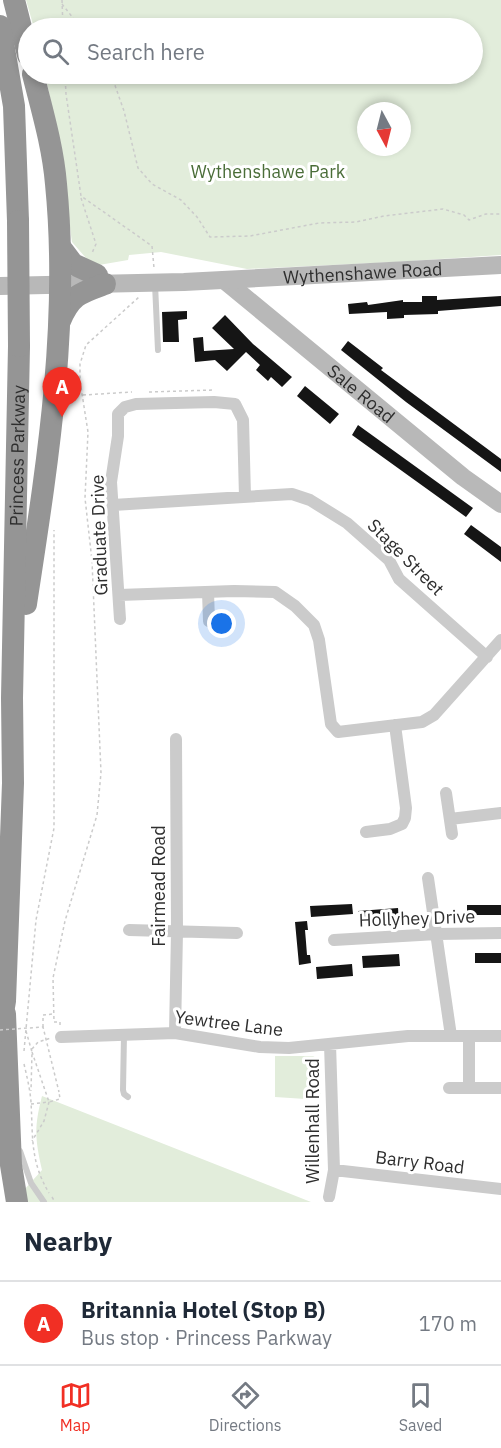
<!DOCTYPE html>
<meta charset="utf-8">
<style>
body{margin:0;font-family:"IBM Plex Sans",sans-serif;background:#f2f2f3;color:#1f2937}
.compass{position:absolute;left:357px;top:102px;width:54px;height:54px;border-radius:50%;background:#fff;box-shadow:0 3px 9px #0003;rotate:173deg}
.you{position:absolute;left:222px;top:624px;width:21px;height:21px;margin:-15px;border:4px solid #fff;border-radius:50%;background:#1a73e8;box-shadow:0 0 0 9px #1a73e833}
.badge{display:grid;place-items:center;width:39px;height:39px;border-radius:50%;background:#f12f24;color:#fff;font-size:20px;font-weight:700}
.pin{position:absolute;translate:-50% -50px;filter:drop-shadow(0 2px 3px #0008)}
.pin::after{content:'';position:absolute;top:32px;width:21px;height:18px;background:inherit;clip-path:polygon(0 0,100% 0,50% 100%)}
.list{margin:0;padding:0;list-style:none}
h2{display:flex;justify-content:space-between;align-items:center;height:78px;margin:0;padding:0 24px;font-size:26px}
h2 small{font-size:20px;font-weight:400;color:#747a83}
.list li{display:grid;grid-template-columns:39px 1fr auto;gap:18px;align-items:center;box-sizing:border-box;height:84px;padding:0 24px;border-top:2px solid #e0e1e3}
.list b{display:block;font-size:22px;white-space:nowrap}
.list p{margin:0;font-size:20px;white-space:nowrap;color:#747a83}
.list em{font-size:20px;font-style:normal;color:#747a83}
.icon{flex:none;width:33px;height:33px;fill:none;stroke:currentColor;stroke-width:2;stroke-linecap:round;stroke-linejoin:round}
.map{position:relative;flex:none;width:501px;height:1202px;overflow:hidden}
.search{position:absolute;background:#fff;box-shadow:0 3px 9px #0003;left:18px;right:18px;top:18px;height:66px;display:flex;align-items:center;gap:15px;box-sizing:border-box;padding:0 21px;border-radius:33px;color:#747a83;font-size:22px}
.sheet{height:162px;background:#fff}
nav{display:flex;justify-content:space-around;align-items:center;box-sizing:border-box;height:84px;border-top:2px solid #e0e1e3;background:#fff;font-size:16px;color:#747a83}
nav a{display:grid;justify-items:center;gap:3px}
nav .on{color:#f12f24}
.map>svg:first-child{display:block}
</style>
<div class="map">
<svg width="501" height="1202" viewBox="0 0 501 1202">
<rect width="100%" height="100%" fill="#fff"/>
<path fill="#e2eddb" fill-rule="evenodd" d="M26,0H501V255L395,262L247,269L161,252L129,255L128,260L93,266L72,242L55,121L45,74H472V28H34ZM366,111H402V147H366Z
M275,1056H313L318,1059L321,1100L275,1097Z
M42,1096L311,1202H27L24,1190L42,1170C35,1139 34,1127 42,1096Z"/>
<path fill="#151515" d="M422,296H437V300L501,296V306L438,311V314L404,315V318L387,319V312L349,314L348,304L367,302L368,305L403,300V302H422Z
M187,311V319L178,320L179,342H163L162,312Z
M225,315L253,344L292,377L282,387L271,377L268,381L256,370L260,365L246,352L227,371L215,360L195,362L193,338L203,337L204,351L234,349L212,328Z
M348,341L383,368L381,370L501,459V472L406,402L341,350Z
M305,386L339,414L330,424L297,396Z
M358,425L473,508L466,517L352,435Z
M471,525L501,547V562L464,534Z
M352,904L353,914L311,917L310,906Z
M467,905H501V915H467Z
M398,908L399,918L359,921L358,911Z
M307,921L308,930H305L306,942L307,955H310L311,963L299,965L295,922Z
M475,953H501V963H475Z
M399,954L400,966L363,968L362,956Z
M352,964L353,976L317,979L316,967Z"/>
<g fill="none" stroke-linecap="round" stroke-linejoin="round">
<path stroke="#cbcbcb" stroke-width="1.5" stroke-dasharray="3 3" stroke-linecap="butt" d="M62,0L63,28
M62,4L81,28
M65,74L66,94L81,196L152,246L154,268
M111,74L124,111L138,168L152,184L181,200L197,217L210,237L250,236L319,223L356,222L384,216L443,209L464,215L469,220L486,214H501
M81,198L96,244L92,253
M149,392L213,390
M83,395L132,392
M60,1025V1022H54L53,978L65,921L97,815L101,773L92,561L85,498L88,432L80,381V364L86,345L139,297
M43,1027V1015L53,1014
M26,1031L32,1052L31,1091
M32,1049L38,1042L51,1038
M24,1051L36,920L54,828V530
M32,1052L49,1102L60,1099L59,1092
M24,1064C27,1077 30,1089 31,1102C33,1137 30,1161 49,1193
M31,1104L49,1102L44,1121L32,1141
M52,1197L55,1202"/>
<path stroke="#cbcbcb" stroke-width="6" d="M155,284L158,350
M124,1035L123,1090L124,1094L128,1097
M20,1151L31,1183L44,1202"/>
<path stroke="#cbcbcb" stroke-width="12" d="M113,505L292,494L310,500L347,523L389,560L399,579L487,657
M208,592L209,621
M119,595L234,591L275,592L295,606L314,625L319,640L331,724L338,732L422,722L434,715L501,640
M120,619L111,482L118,436V414L125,407L136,404L214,402L235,404L243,420L245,497
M446,793L452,834
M450,819L501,813
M366,832L390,829L402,824L405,818L406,808L395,725
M428,878L451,1036
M129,930L237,933
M334,940L437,934L501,933
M175,1033L177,932L176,739
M61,1037L175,1033L260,1047L289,1048L408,1036H501
M449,1088H501
M469,1088V1036
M334,1170L501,1189
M329,1197L334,1170L330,1044"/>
<g stroke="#b8b8b8" stroke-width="18">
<path id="s1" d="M224,280L463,477L501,504"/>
<path id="s2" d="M0,286L184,282L501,265"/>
</g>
<g stroke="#959595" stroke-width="22">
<path d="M14,0L28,55"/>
<path d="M0,26L14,106L18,221"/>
<path d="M61,248L73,264L97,275"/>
<path d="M60,321C71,295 80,293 105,284"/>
<path d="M26,604C47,466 70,325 56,184C53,147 42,110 33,74"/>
<path d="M5,1014L11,1165L17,1202"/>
<path id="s3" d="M0,1031L5,1001L13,783L12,698L19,346"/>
</g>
<path stroke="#cbcbcb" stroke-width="1.5" stroke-dasharray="3 3" stroke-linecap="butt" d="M0,1030L43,1027L59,1092"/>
<path stroke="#959595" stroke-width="22" d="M18,221L19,346"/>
</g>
<g text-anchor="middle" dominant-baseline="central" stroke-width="6" stroke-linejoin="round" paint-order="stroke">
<g font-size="18" fill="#4a6d38" stroke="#fff">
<text x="268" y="171">Wythenshawe Park</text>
</g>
<g font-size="18" fill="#2e2e2e" stroke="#fff">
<text stroke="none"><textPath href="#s2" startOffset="363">Wythenshawe Road</textPath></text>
<text stroke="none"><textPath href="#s1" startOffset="178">Sale Road</textPath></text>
<text stroke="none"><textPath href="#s3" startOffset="576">Princess Parkway</textPath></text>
<text transform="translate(99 535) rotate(-92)">Graduate Drive</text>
<text transform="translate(406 557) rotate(45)">Stage Street</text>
<text transform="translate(158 886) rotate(-90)">Fairmead Road</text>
<text transform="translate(417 918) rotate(-2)">Hollyhey Drive</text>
<text transform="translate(229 1023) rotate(7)">Yewtree Lane</text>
<text transform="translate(312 1121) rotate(-90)">Willenhall Road</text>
<text transform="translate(420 1162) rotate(7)">Barry Road</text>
</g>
</g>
</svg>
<svg class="compass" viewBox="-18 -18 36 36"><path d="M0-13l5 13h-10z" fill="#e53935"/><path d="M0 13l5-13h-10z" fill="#747a83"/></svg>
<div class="you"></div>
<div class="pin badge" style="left:62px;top:417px">A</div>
<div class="search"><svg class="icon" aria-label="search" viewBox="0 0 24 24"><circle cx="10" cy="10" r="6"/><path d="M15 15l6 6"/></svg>Search here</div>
</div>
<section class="sheet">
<h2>Nearby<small></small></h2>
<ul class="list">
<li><span class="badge">A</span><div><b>Britannia Hotel (Stop B)</b><p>Bus stop · Princess Parkway</p></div><em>170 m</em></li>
</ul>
</section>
<nav>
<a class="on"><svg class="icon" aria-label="map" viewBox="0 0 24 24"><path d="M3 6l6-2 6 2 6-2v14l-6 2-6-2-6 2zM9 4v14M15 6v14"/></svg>Map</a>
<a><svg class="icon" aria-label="directions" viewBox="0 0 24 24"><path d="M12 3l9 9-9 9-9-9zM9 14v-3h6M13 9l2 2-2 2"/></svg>Directions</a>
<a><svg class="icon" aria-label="saved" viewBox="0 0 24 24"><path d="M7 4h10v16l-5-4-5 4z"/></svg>Saved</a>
</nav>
